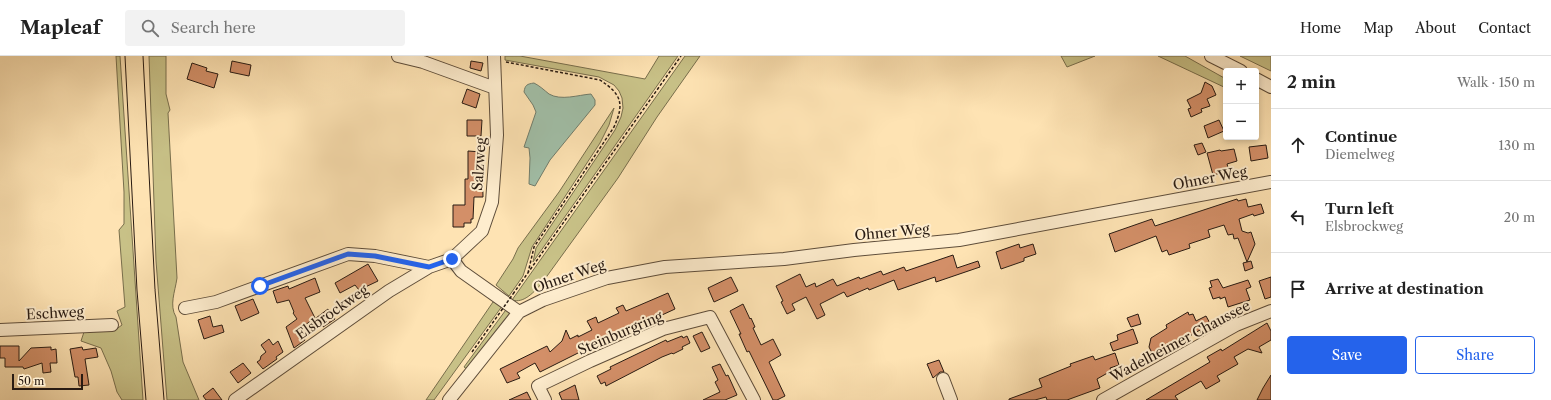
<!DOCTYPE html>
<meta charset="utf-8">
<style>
body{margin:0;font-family:"Libre Caslon Text",serif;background:#f2f2f2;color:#222}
.controls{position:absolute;right:12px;top:12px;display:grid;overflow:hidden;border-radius:4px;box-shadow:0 2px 6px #0003}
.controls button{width:36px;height:36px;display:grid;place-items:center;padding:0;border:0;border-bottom:1px solid #e0e0e0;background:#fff;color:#222;font:20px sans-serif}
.scale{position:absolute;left:12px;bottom:10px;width:71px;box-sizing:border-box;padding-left:4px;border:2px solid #291b12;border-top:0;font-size:11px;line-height:14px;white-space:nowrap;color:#291b12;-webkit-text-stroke:3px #feedce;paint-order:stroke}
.stop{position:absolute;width:12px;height:12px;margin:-9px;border:3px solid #2563eb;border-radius:50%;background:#fff}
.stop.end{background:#2563eb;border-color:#fff;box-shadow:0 1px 4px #0008}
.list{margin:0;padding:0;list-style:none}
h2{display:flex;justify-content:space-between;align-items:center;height:52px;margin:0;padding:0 16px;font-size:17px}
h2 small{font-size:13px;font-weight:400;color:#767676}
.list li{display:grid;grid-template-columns:26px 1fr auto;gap:12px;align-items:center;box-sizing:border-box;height:72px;padding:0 16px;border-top:1px solid #e0e0e0}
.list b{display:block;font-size:15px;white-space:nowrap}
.list p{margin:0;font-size:13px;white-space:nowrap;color:#767676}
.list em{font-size:13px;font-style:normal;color:#767676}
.actions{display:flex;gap:8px;padding:12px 16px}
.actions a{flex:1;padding:9px 0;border:1px solid #2563eb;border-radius:4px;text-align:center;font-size:14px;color:#2563eb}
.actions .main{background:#2563eb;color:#fff}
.icon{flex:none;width:22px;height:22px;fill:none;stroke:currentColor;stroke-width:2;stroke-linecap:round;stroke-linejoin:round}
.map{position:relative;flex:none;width:1271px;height:344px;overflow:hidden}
header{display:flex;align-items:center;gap:24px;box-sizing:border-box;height:56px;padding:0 20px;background:#fff;border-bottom:1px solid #e0e0e0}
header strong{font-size:19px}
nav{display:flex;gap:22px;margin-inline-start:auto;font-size:14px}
.search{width:280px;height:36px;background:#f2f2f2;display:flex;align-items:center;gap:10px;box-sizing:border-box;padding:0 14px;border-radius:4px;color:#767676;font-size:15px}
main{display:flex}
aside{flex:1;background:#fff}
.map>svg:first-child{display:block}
</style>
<header>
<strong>Mapleaf</strong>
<div class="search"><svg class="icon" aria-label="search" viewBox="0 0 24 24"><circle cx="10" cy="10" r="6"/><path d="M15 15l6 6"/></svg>Search here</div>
<nav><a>Home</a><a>Map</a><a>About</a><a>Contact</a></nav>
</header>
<main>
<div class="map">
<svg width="1271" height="344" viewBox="0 0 1271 344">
<rect width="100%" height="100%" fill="#fee3b3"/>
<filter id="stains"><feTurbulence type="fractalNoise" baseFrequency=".005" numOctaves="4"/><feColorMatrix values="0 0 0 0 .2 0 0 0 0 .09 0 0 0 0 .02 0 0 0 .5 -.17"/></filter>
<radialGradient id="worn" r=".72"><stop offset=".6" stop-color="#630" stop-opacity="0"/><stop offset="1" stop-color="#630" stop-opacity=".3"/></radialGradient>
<path fill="#c8c187" stroke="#786e4c" d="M116,0H120L143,344H122L117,336L111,315L101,292L81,285L84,276L99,274H115L122,269L117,255L125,251L119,174L124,168V136Z
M149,0H166V38L170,54L168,57L177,222C175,236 169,249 176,261L183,306L199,344H167L156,205Z
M505,0H520L645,23L659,0H678L533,206L536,192L615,74L621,61L623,52L622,42L619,35L614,29L599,21L505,4Z
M685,0H700L657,61L618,122L542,227C535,235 524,248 512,244Z
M1061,0H1095L1067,11Z
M1158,0H1185L1226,23V32Z
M1240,0H1271V15Z
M614,52L609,69L600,87L532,191L523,220L509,240L496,229L513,203L518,192L559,136Z
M497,245L503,248L500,253L434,344H426L493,246Z
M508,251L510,259L467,313L464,311Z"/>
<path fill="#a1bfa8" stroke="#717d6c" d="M534,27C540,30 544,34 549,38C561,45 578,39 591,38L595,44V49L550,104L535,130L529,128L530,102L529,92L524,91L536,56L533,49L524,36C525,29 527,28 534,27Z"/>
<path fill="#d38f68" stroke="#291b12" d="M232,5L251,9L249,20L230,16Z
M471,5L483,7L481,15L470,12Z
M192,7L207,12L206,15L218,18L214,32L187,23Z
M1205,26L1212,30L1216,39L1207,43L1210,50L1201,53L1202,56L1191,61L1188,53L1191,52L1187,44L1201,37Z
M467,33L480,38L476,52L462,47Z
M467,64H482L481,80H467Z
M1219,64L1224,75L1208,82L1204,70Z
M1202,87L1206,96L1198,99L1194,89Z
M1266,89L1268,102L1251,105L1249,91Z
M1234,93L1237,105L1227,108L1229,115L1213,119L1207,97L1220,94L1221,95Z
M468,95L482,96L483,141H474L473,163H471V167H464V171H453V149H465V123H468Z
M1237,143L1238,145L1246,143L1248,151L1261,148L1264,157L1254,160L1253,158L1239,163L1242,175L1248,177L1251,176L1255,188L1247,206L1251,205L1253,212L1245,215L1243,207L1247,206L1238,182L1234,183L1233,178L1228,179L1224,169L1208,174L1210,181L1189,188L1190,192L1169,199L1167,194L1162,196L1156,180L1115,196L1109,178L1152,163L1155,170Z
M1019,188L1020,192L1033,188L1036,198L1024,202V205L1001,213L996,196Z
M953,199L957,212L978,205L980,211L936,226L935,221L898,234L894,224L869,234L868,232L847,241L844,236L820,248L825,259L817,263L806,241L792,248L795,254L787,258L781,246L783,245L776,230L800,218L806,231L815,227L816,231L833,223L837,230L859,221L860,223L881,215L883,219L904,211L906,215Z
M368,208L378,225L359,234L355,229L340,237L335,227Z
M731,221L738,235L714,246L708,232Z
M1271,221V241L1265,243L1259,225Z
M315,222L320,236L305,242L315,262L298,274L305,284L294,292L286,271L297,263L293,257L294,256L289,244L277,247L273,235L288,230L289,233Z
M1218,223L1223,232L1248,224L1251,231L1246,233L1250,244L1228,251L1225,241L1220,243V241L1213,243L1209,232L1212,231L1210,225Z
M668,237L675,253L662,259L661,257L628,272L540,316L535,307L517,317L520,322L507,327L500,313L547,290L550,296L562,285L566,274L570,283L578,279V281L592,274L587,265L596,261L598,267L619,257L616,252L623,249L626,255Z
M253,243L259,257L241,265L235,250Z
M743,248L750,263L751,262L755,271L753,272L761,289L773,283L781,299L769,306L785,340L777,344H773L749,295L747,296L739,278H741L730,255Z
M328,253L335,263L323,271L316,262Z
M1188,256L1189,259L1193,258L1196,265L1206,260L1212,271L1201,277L1200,274L1154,301L1149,291L1151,282L1167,272L1166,269Z
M1138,258L1141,268L1131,271L1127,262Z
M210,260L213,271L222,269L224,276L204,283L198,264Z
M1267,267L1271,275V284L1259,291L1262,297L1248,293L1234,301L1238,308L1217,320L1220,325L1206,333L1201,325L1175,340L1178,344H1146L1210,306L1207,301L1221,293L1222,295Z
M1133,273L1138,287L1113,295L1110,287L1118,284L1117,279Z
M702,276L710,292L701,296L693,280Z
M682,280L683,282L687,280L690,287L682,291L683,293L673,298L672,297L662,301L606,330L605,326L601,328L597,320L611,313L610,311L666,284L667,286Z
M269,283L273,289L278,285L283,296L276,301L277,303L263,313L257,306L260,304L261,300L266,296L261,289Z
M0,290H19V305L31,292L51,291V294L56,293L57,307H50L51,316L43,317L42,307L24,313L23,311H5V302H0Z
M82,291L83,294L96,292L98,301L85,303L89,329L79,330L78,321H75L70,293Z
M1115,297L1119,309L1110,312L1111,315L1097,323L1100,332L1067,344H1047L1046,341L1035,344H1009V343L1042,331L1039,323L1071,310L1070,308L1093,300L1095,304Z
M939,304L944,316H940L933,322L927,308Z
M243,307L251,317L238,327L230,316Z
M720,308L726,320L728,319L737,339L725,344H703L720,336L715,326L718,324L712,311Z
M1271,319V344H1257L1263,332Z
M575,329L579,344H562L559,337Z
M213,332L222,344H206L203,340Z
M527,336L531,344H509Z"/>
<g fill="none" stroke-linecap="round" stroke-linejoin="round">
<g stroke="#5e4d3a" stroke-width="14">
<path id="minor" d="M398,0L423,6L495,32
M1211,0L1241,15
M1256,23L1271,31
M452,203L461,215L519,256
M185,252L216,246L348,198L375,200L429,211
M0,274L112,269
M943,323L951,344
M235,344L389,235L429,211L452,203L482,175L492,146L497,79L494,0
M449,344L519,256L543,244L607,222L665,211L784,203L854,194L959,184L1271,126
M545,344L538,330L590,305L663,273L710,261L754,344
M1103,344L1236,269L1271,255"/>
</g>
<g stroke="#291b12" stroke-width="19">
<path id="highway" d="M134,0L146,234L155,344"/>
</g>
<path stroke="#291b12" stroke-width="1.5" stroke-dasharray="3 2" stroke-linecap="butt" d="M506,6L600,24C621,38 625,47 614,71L534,191L528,217
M513,238L681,0
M472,296L501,255"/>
<use href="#minor" stroke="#feedce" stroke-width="12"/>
<use href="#highway" stroke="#fee3b3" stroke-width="17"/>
<path stroke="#291b12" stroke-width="1.5" stroke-dasharray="3 2" stroke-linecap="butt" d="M501,255L513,238"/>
</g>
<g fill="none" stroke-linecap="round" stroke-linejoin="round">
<path stroke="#2563eb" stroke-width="5" d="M260,230L348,198L375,200L429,211L452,203"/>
</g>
<g text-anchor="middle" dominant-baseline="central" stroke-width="4" stroke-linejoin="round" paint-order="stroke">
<g font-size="14" fill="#291b12" stroke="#feedce">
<text transform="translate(479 108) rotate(-86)">Salzweg</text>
<text transform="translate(1210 122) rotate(-11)">Ohner Weg</text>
<text transform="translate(892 176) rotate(-5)">Ohner Weg</text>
<text transform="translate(569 220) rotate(-19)">Ohner Weg</text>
<text transform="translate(332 256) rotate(-35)">Elsbrockweg</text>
<text transform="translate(55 257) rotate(-3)">Eschweg</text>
<text transform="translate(620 277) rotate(-23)">Steinburgring</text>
<text transform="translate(1180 285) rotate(-28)">Wadelheimer Chaussee</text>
</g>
</g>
<rect width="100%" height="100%" filter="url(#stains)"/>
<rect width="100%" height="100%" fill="url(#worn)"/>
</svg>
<div class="controls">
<button>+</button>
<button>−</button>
</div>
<div class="scale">50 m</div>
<div class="stop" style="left:260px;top:230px"></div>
<div class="stop end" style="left:452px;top:203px"></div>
</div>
<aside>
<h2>2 min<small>Walk · 150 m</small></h2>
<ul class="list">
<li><svg class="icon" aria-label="ahead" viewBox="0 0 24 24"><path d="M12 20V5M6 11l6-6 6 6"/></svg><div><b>Continue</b><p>Diemelweg</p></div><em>130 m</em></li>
<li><svg class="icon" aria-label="left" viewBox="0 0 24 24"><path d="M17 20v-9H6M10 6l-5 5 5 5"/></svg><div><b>Turn left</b><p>Elsbrockweg</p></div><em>20 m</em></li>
<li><svg class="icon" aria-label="arrive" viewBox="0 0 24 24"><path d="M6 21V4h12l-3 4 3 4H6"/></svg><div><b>Arrive at destination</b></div></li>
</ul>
<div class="actions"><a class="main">Save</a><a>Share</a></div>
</aside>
</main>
